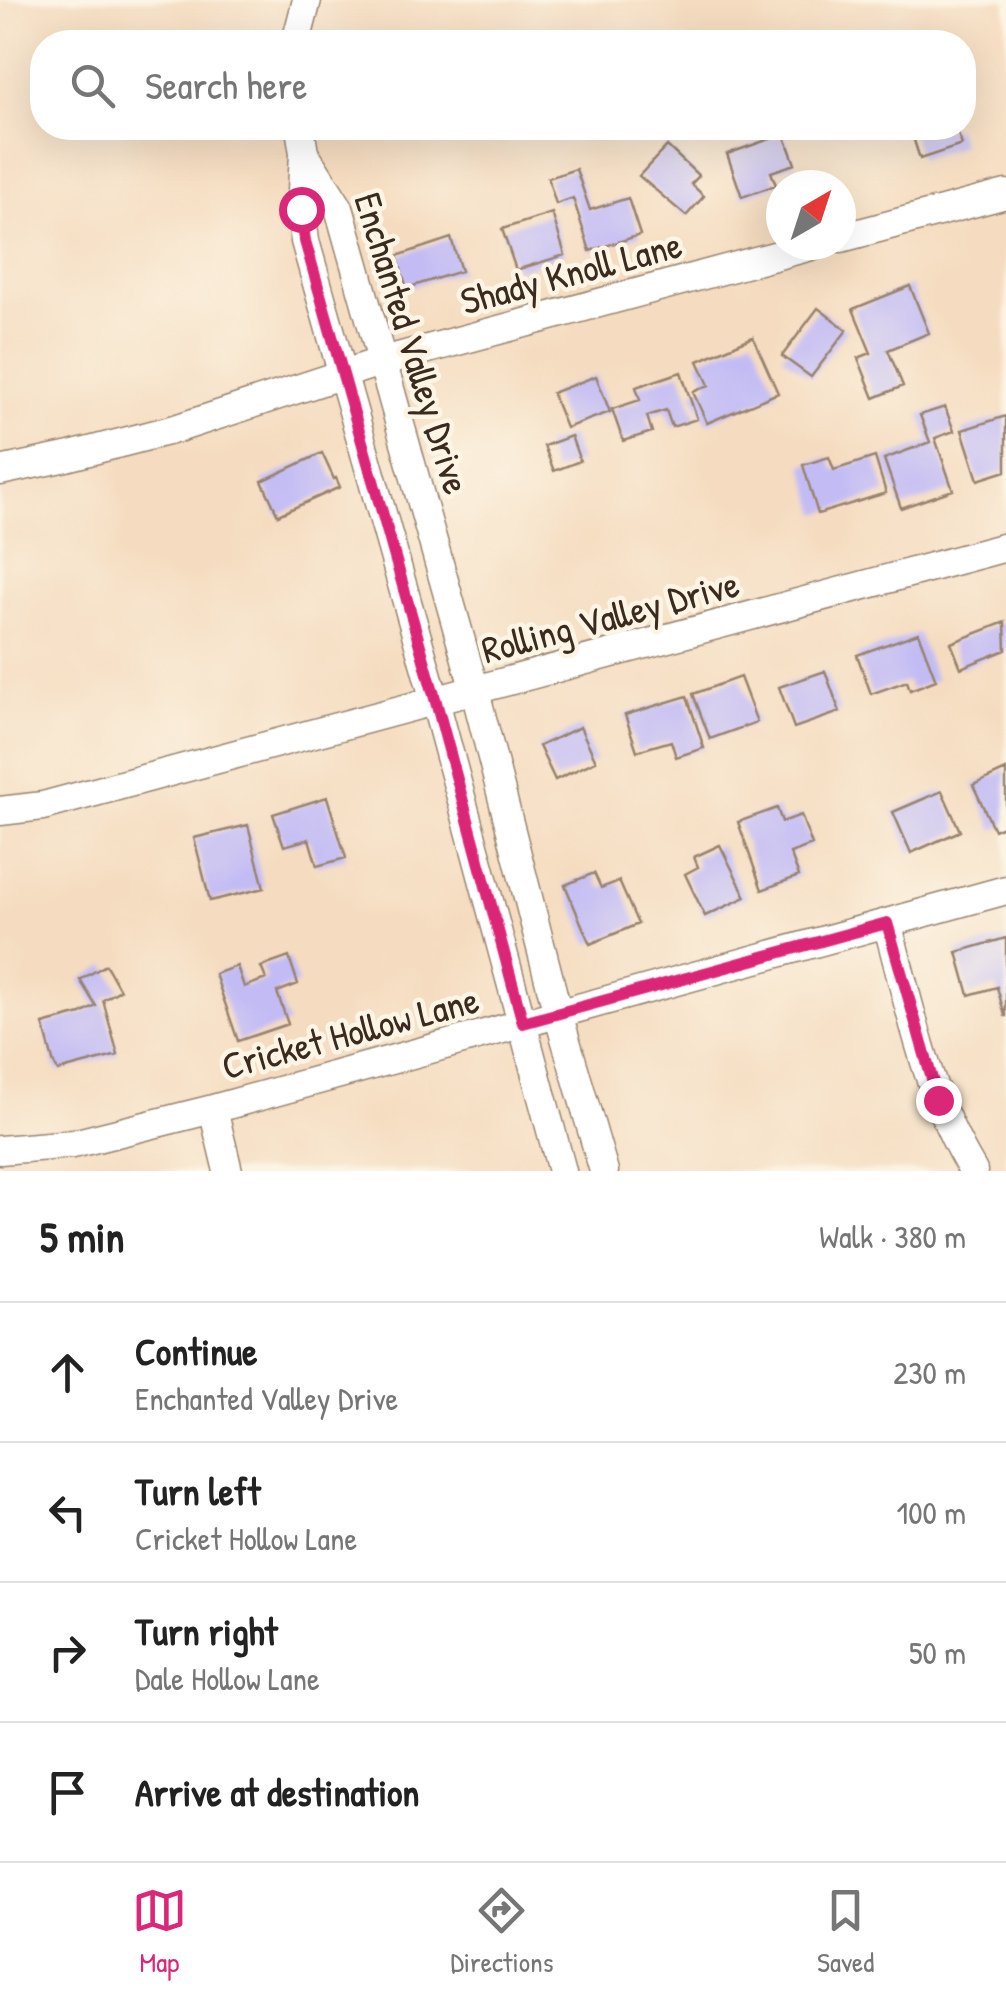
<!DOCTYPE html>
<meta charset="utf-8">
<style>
body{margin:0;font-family:"Patrick Hand",sans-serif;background:#f2f2f2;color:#222}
.compass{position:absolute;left:766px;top:170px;width:90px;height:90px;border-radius:50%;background:#fff;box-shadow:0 10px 40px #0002;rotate:39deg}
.stop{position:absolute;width:30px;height:30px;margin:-22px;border:8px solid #db2777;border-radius:50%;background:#fff}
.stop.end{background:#db2777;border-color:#fff;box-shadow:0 2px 10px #0008}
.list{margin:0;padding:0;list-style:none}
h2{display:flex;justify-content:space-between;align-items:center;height:130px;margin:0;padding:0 40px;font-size:42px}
h2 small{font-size:32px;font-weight:400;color:#767676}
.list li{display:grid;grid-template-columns:65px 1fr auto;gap:30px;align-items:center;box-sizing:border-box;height:140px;padding:0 40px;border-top:2px solid #e0e0e0}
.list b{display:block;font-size:38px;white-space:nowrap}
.list p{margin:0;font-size:32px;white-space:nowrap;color:#767676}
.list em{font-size:32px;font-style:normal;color:#767676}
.icon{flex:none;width:55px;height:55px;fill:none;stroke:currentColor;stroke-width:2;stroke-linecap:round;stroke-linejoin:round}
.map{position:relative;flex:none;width:1006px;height:1171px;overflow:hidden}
.search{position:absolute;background:#fff;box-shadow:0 10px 40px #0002;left:30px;right:30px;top:30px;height:110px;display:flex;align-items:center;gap:25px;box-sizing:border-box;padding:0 35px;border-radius:40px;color:#767676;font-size:38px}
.sheet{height:690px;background:#fff}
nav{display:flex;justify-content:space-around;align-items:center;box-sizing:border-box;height:140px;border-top:2px solid #e0e0e0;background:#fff;font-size:28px;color:#767676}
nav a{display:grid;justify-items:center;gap:5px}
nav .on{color:#db2777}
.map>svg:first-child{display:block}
</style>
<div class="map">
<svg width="1006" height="1171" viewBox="0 0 1006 1171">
<rect width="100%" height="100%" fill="#fcf5e5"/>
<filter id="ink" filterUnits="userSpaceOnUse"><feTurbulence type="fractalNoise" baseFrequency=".01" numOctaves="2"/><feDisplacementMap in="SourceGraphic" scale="20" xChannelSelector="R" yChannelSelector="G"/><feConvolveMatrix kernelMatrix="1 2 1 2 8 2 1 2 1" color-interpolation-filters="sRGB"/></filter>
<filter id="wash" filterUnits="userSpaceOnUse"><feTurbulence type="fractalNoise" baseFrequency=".0048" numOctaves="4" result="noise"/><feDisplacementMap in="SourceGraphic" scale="40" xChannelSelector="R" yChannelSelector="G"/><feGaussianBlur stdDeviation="2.25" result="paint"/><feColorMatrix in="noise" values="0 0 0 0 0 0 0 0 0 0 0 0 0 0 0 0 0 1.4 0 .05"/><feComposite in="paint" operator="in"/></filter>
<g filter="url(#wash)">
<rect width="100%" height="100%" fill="#f5dcc0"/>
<g id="blocks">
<path fill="#c3bcf4" d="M910,128H956L962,145L920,159Z
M784,134L795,164L771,172L776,185L742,197L727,154Z
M667,146L699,176L691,184L704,196L686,216L639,176Z
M576,169L590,210L628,198L640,235L590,251L573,198L556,204L548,178Z
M552,213L565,255L516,270L502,229Z
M451,238L461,271L407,288L397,256Z
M910,286L929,333L888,350L903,386L874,398L858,358L871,353L853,309Z
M818,308L847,330L811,377L782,356Z
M753,337L778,393L707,423L693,392L709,385L698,361Z
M681,372L697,419L672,427L666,410L647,416L652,432L623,441L612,409L640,400L636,387Z
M596,376L610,412L566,428L552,393Z
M945,407L954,431L935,438L953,490L901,508L884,459L930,442L920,415Z
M1006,416V471L978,480L962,430Z
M571,436L580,461L554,471L544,446Z
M322,453L334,479L336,478L340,487L278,515L262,481Z
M829,457L834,470L875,457L886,493L818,514L803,465Z
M1005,622L1006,650L961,668L951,643Z
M918,633L936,680L910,690L907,681L871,694L857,655Z
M825,671L840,712L794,728L779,687Z
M740,677L757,722L710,739L693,694Z
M687,696L704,748L676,757L671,741L637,751L625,715Z
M580,727L596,761L555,780L539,746Z
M1006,770V825L994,830L973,785Z
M942,791L960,831L911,853L893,812Z
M327,797L346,858L317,866L309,839L284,846L273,814Z
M777,808L782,822L801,815L812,845L790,853L799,876L762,890L738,822Z
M248,825L264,888L210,901L194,838Z
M720,845L746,897L705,916L685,874L698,867L694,857Z
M594,873L601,888L619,881L638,924L590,944L565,885Z
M1006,938V1016H1005L997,987L969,995L957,952Z
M289,957L298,984L277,992L288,1024L238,1041L215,974L237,966L244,987L266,979L261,967Z
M106,965L120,990L103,1000L118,1055L58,1071L54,1064L43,1024L81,1014L96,1006L80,980Z"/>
</g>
</g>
<g filter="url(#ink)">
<use href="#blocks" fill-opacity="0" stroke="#98836f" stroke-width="2.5"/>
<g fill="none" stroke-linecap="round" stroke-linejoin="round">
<g stroke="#98836f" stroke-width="31">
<path id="minor" d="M296,42L307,0
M300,128L304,153L301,209L305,241L435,701L562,1171
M304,153L339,208L475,691L558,1014L604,1171
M841,238L1006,194
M0,471L66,457L175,429L383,361L815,245
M0,811L43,806L1006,547
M887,923C910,1007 927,1096 973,1171
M213,1109L228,1171
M0,1150L73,1144L213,1109L1006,890"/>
</g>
<use href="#minor" stroke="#fff" stroke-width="28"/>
</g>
</g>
<g fill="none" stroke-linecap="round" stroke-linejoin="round" filter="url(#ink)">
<path stroke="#db2777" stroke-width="12" d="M301,209L305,241L436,702L523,1023L887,923L938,1100"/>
</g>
<g text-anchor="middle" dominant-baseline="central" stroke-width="9" stroke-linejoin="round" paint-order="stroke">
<g font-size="38" fill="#3b2a1e" stroke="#fcf5e5">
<text transform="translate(571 272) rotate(-15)">Shady Knoll Lane</text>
<text transform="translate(413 343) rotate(73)">Enchanted Valley Drive</text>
<text transform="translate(610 616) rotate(-15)">Rolling Valley Drive</text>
<text transform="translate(350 1032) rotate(-15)">Cricket Hollow Lane</text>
</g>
</g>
</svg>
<svg class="compass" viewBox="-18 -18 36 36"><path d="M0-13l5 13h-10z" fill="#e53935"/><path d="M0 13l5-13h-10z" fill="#767676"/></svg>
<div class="stop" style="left:301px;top:209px"></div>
<div class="stop end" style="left:938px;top:1100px"></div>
<div class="search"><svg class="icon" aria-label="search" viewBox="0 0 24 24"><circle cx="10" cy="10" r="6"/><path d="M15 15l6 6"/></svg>Search here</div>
</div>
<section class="sheet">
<h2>5 min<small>Walk · 380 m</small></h2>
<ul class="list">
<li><svg class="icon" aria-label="ahead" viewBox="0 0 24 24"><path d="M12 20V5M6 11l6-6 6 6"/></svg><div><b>Continue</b><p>Enchanted Valley Drive</p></div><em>230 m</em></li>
<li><svg class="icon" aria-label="left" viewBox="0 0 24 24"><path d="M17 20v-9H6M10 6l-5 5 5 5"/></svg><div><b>Turn left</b><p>Cricket Hollow Lane</p></div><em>100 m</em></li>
<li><svg class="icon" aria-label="right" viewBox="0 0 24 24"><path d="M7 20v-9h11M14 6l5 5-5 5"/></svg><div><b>Turn right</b><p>Dale Hollow Lane</p></div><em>50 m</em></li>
<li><svg class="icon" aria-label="arrive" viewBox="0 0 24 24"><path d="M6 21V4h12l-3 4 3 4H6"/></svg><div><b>Arrive at destination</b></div></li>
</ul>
</section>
<nav>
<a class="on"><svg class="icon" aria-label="map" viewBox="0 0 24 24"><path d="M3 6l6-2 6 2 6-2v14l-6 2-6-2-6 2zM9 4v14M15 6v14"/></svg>Map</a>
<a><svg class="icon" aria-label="directions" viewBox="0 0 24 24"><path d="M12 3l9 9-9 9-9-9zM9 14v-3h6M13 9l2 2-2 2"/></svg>Directions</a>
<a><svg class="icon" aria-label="saved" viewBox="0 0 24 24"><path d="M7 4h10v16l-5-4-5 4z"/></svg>Saved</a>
</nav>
